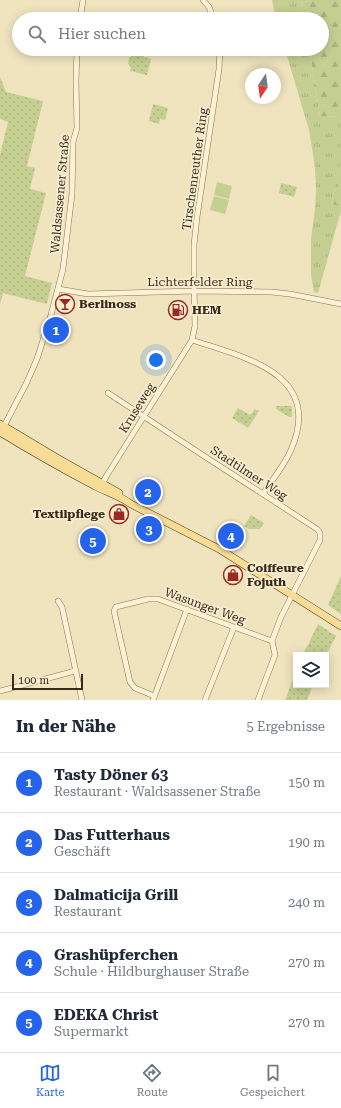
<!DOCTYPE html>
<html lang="de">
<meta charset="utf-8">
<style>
body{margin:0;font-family:"Roboto Serif",serif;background:#f2f2f3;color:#1f2937}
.controls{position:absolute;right:12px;bottom:12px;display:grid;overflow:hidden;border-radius:0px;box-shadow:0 2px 10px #0003}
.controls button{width:36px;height:36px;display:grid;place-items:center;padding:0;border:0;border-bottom:1px solid #e0e1e3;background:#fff;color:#1f2937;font:20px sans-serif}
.compass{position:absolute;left:245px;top:68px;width:36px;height:36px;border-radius:50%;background:#fff;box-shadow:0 2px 10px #0003;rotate:193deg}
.scale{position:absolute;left:12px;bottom:10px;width:71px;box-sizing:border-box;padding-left:4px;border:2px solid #392b1c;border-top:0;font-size:11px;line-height:14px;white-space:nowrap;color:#392b1c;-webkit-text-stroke:3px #f7eecf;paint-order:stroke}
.you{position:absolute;left:156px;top:360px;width:14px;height:14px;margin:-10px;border:3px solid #fff;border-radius:50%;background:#1a73e8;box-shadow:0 0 0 6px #1a73e833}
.badge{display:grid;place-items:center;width:26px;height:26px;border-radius:50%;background:#2563eb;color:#fff;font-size:13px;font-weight:700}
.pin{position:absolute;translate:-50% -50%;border:2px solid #fff;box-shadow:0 1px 4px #0006}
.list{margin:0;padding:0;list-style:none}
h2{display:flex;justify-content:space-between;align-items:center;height:52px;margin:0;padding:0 16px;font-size:17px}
h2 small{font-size:13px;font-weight:400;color:#747a83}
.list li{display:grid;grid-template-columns:26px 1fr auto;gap:12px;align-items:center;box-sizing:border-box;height:60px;padding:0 16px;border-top:1px solid #e0e1e3}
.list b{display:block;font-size:15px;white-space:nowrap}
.list p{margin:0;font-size:13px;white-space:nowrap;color:#747a83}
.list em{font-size:13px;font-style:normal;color:#747a83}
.icon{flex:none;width:22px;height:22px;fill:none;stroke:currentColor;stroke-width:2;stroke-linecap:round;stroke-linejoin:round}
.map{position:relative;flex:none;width:341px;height:700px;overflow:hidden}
.search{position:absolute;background:#fff;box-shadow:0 2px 10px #0003;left:12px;right:12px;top:12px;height:44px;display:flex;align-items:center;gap:10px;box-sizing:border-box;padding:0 14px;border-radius:22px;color:#747a83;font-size:15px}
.sheet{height:352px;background:#fff}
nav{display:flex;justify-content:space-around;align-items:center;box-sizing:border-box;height:56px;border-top:1px solid #e0e1e3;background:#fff;font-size:11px;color:#747a83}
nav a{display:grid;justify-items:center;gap:2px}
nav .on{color:#2563eb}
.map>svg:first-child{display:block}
</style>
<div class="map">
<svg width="341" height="700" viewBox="0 0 341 700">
<defs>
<pattern id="grass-tufts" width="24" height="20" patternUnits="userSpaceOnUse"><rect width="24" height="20" fill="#c5cf92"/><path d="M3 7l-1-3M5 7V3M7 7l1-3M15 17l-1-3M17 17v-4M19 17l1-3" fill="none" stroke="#aab27d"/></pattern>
<pattern id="forest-firs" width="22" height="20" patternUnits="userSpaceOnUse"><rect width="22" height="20" fill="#c5cf92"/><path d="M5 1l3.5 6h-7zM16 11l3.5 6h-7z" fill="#aab27d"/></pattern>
<pattern id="park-dots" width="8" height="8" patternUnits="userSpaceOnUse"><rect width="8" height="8" fill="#c5cf92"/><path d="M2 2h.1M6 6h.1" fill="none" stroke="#aab27d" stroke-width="1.8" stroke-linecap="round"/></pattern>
</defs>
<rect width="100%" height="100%" fill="#f0e4bf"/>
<path fill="url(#grass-tufts)" d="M272,0H312L301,3L304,19H276Z
M285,49H309L320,116L341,117V164L331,204L341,207V211L318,293L314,292L311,275V239L315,208L316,190L315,168L312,148L309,130Z"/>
<path fill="url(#forest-firs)" d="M312,0H341V117L320,116L309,49H322V19H304L301,3Z
M341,164V207L331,204Z"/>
<path fill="url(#park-dots)" d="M135,53L144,56V57L151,59L147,75L130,71L131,67L128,64L129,59L131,56L134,55Z
M0,77L6,92L43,101L27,166L35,168L30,189L46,193L25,276L52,283L47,304L3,293L0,304V155L8,122L0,119Z
M153,104L168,108L165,120L160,119L159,124L149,121Z
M281,183L297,187L294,197L279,193Z
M276,406H292V417H289L276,409Z
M238,408L250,415L255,409L259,411L248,428L232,418Z
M251,515L264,523L260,529H249L244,526Z
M341,576V614L328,605Z
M318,624L336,636L326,656V655H303Z
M296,671V685H313L307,700H285Z"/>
<path fill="#c5cf92" d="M217,182L232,186L229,199L214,195Z
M214,196L229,200L225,214L210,210Z"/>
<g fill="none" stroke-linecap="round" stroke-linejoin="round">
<g stroke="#8a7456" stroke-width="6">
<path id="minor" d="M203,0L209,7L214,19
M80,19L83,0
M58,289L88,294L194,291L271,292L290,294L341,304
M192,340C246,358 324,374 291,450C284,466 272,480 263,494
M108,393L204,456L317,529L320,533V540L281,617L272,641L275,655L258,700
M3,428L27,382L37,359L51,315L63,269L72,194L73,142L77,128L76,81L77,49
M101,486L107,475L192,340L195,326L194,286V245L197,217L219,69L220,49
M58,601L62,607L82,700
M0,691L75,671
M154,696L135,688L130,682L114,611L116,607L148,599H158L272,641
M153,700L187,609
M205,700L234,627"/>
</g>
<g stroke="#57422b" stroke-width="8">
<path id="major" d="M0,424L57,458L119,493
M0,432C31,451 63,469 95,486C107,492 120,496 131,504L221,550L341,626"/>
</g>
<use href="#minor" stroke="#fbf1d3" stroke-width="5"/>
<use href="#major" stroke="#f6dc94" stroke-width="7"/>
</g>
<defs>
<g id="bar-ring" transform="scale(1)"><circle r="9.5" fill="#f7eecf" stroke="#9d2823" stroke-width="1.5"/><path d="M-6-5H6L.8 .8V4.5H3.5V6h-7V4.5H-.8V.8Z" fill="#9d2823"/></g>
<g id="fuel-ring" transform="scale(1)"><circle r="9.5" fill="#f7eecf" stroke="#9d2823" stroke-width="1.5"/><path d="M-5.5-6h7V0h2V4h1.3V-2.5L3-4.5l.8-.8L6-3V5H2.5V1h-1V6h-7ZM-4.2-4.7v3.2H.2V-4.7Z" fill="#9d2823"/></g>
<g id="shop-ring" transform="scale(1)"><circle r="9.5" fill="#f7eecf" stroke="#9d2823" stroke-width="1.5"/><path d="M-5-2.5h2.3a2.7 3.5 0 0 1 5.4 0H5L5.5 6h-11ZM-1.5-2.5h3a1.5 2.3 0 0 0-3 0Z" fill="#9d2823"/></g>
</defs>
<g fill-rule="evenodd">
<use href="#bar-ring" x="65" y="304"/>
<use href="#fuel-ring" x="178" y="310"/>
<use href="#shop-ring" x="119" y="514"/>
<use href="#shop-ring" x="233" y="575"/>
</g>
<g text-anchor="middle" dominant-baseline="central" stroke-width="3.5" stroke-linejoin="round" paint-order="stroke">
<g font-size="12" fill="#392b1c" stroke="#f7eecf">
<text transform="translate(195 169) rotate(-82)">Tirschenreuther Ring</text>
<text transform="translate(60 194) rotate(-85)">Waldsassener Straße</text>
<text x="200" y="282">Lichterfelder Ring</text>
<text transform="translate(137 408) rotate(-58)">Kruseweg</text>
<text transform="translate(249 473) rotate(33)">Stadtilmer Weg</text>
<text transform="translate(205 606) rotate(20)">Wasunger Weg</text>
</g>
<g font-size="12" font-weight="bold" fill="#392b1c" stroke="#f7eecf" text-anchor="start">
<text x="79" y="304">Berlinoss</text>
<text x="192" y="310">HEM</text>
<text x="105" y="514" text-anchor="end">Textilpflege</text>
<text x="247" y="568">Coiffeure<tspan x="247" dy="14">Fojuth</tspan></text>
</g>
</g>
</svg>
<div class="controls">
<button><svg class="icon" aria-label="layers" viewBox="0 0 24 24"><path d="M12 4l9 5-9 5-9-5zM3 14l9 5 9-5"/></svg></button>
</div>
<svg class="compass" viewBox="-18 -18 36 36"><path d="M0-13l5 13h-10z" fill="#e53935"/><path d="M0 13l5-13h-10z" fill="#747a83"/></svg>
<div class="scale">100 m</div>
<div class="you"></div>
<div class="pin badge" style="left:56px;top:330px">1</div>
<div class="pin badge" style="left:148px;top:492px">2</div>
<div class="pin badge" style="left:149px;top:529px">3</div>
<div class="pin badge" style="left:231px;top:536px">4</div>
<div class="pin badge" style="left:93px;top:541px">5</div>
<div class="search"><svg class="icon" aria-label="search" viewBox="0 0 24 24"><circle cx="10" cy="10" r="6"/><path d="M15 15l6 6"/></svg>Hier suchen</div>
</div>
<section class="sheet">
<h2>In der Nähe<small>5 Ergebnisse</small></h2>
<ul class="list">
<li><span class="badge">1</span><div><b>Tasty Döner 63</b><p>Restaurant · Waldsassener Straße</p></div><em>150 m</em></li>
<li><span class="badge">2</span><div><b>Das Futterhaus</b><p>Geschäft</p></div><em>190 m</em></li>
<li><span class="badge">3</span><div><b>Dalmaticija Grill</b><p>Restaurant</p></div><em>240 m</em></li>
<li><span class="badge">4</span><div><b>Grashüpferchen</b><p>Schule · Hildburghauser Straße</p></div><em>270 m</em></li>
<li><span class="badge">5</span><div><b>EDEKA Christ</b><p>Supermarkt</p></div><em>270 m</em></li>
</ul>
</section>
<nav>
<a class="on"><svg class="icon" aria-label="map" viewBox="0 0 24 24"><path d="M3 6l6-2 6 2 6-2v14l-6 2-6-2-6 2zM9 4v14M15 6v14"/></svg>Karte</a>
<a><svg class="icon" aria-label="directions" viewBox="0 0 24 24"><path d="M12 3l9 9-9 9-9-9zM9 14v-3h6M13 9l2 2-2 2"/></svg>Route</a>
<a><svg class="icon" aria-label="saved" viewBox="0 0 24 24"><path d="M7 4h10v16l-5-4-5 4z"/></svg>Gespeichert</a>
</nav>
